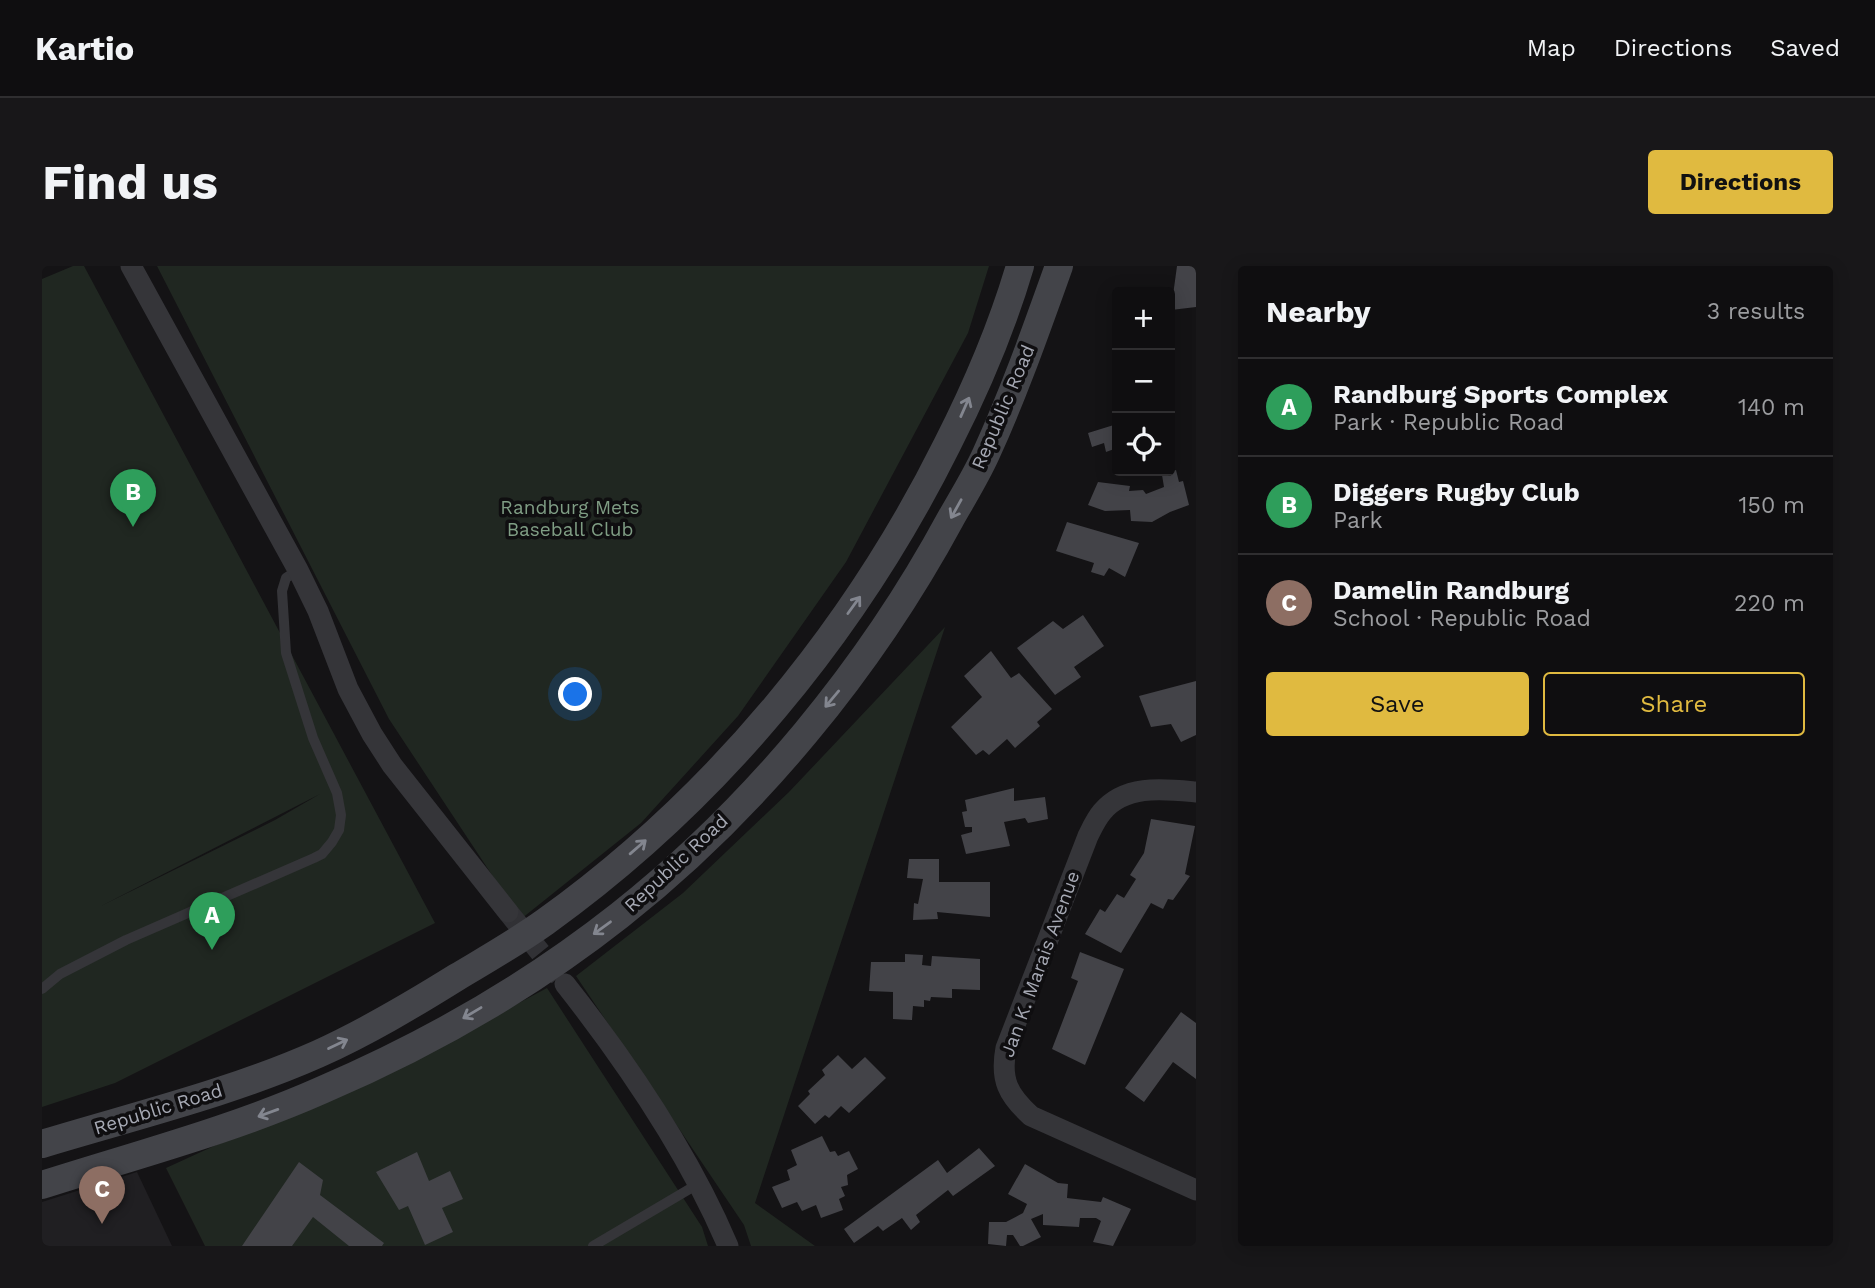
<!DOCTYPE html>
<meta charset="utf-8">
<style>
body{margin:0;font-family:"Work Sans",sans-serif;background:#181719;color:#f1f3f6}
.controls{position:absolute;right:21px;top:21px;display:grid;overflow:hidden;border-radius:7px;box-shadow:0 4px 18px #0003}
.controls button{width:63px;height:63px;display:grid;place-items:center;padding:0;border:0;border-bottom:2px solid #2f2e30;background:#0f0e10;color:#f1f3f6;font:35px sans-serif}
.you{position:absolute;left:534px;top:429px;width:24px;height:24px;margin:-18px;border:5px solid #fff;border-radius:50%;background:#1a73e8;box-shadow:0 0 0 10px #1a73e833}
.badge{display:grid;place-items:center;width:46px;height:46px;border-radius:50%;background:#e0ba40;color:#fff;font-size:23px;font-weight:700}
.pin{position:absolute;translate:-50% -58px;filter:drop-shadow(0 2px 4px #0008)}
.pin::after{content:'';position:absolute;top:37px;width:24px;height:21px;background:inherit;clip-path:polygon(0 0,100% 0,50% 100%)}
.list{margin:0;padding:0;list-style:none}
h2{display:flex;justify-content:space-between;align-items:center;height:91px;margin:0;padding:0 28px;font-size:30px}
h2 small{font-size:23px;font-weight:400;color:#9b9c9f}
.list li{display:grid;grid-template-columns:46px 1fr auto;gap:21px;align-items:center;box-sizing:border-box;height:98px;padding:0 28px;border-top:2px solid #2f2e30}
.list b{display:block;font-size:26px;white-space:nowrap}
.list p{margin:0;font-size:23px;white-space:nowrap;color:#9b9c9f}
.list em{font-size:23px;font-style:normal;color:#9b9c9f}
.actions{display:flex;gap:14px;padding:21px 28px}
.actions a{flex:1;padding:16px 0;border:2px solid #e0ba40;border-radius:7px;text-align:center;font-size:24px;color:#e0ba40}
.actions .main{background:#e0ba40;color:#111}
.icon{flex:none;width:38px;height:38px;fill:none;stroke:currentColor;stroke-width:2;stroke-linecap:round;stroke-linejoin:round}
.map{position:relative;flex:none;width:1154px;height:980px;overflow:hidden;border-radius:7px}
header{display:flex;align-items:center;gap:42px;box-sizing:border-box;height:98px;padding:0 35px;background:#0f0e10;border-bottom:2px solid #2f2e30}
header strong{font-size:33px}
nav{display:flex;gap:38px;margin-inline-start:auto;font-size:24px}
.intro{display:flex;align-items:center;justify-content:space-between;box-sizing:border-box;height:168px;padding:0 42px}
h1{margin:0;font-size:49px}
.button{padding:18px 32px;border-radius:7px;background:#e0ba40;color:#111;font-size:24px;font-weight:700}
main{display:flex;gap:42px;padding:0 42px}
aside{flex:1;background:#0f0e10;border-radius:7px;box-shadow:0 4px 18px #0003}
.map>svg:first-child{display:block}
</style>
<header>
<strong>Kartio</strong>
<nav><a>Map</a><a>Directions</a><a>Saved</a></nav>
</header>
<div class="intro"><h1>Find us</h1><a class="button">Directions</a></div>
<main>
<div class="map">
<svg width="1154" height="980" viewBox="0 0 1154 980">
<rect width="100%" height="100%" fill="#141315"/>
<path fill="#201f22" d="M95,906L130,980H0V936Z"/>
<path fill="#202721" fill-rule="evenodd" d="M31,0H42L393,657L73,817L0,841V13ZM278,528L233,554L59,640Z
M115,0H947L926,67L804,296L696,450L599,557L479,653L347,453Z
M903,361L713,937L773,980H709L702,959L534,710L641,627L747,526Z
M505,722L660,961L666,980H163L124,902L426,764Z"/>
<path fill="#434348" d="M1135,0H1154V41L1129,44Z
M1075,158V182L1064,186L1062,177L1050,181L1046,167Z
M1134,204L1137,216L1141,215L1147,239L1128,246L1110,256L1089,255L1088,244L1063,245L1046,239L1056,216L1088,220L1087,225L1101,224L1104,228L1122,221L1120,209Z
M1025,256L1097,277L1083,311L1067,302L1062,310L1049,306L1052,297L1014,285Z
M1041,349L1062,380L1032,401L1039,411L1013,429L975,382L1011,355L1021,363Z
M949,385L969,412L977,407L1010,443L995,456L998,460L973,482L965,473L947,489L941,484L934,489L909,461L940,431L922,410Z
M1154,415V469L1139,476L1129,458L1109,461L1097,430Z
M972,522V535L1003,531L1006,553L986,557L983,552L962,556L968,580L924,588L919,569L930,566V561H923L920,546L925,545L923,534Z
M1109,553L1153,560L1143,608L1148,610L1131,634L1126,633L1121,643L1109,637L1079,687L1043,668L1058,643L1063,646L1075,628L1082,632L1094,613L1088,609L1102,587Z
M867,593H897V616H948V651L895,646L896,653L871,654L872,637L876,638L881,613L865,612Z
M1038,686L1082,703L1043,799L1010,783L1036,715L1029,712Z
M863,688L881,689L880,699L889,700L890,690L938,693V724L910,723V732L889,731L888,735L882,734V741L871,740L870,754L851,753V726L827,725L829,696H863Z
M1139,746L1154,757V813L1131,796L1102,836L1083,822Z
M796,789L810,803L823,791L844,812L807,847L799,840L787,852L783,849L773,858L756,840L768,828L766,825L783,809L780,804Z
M780,870L788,886L793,885L796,890L807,885L816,903L805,909L806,919L799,921L803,930L797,933L801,944L779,952L774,939L760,945L755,936L740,942L730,921L748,914L745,904L755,899L749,884Z
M937,882L953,900L911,930L906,924L874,949L878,956L869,964L860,952L841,965L836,960L812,977L802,963L896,894L905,907Z
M375,886L387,915L408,905L421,933L400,942L411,966L383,979L366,940L357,944L334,906Z
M257,896L281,914L278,929L342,977L340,980H307L271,951L250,980H200Z
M983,898L1016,917L1026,918L1025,932L1059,936L1061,931L1089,943L1071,980L1051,976L1059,955L1054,952H1038L1037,961L1001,959V948L989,953L999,971L981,980H978L971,969H965L964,980L946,978L947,956H964L981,947L985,938L966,928Z"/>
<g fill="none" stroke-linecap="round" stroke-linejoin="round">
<path stroke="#313135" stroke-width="21" stroke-dasharray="21 10" stroke-linecap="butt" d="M466,646L518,711"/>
<path stroke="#353539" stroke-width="10" d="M0,723L18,708L84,674L272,592L280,588L290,576L297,564L299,549L295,527L271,472L244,387L240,325L244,312L256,304
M551,980L656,918"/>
<path stroke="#353539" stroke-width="21" d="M89,0L256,304L276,345L306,423L330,468L350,499L466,646
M1154,526C1122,523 1083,518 1060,546C1054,553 1050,562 1046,570L964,782C958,814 966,829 989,850L1154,924
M523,718C586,798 646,886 686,980"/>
<path stroke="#434449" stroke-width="28" d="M0,878C92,850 188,827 276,788C325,766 370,739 415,711C445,693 475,676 503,656C673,534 812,366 905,179C934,122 960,61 978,0
M0,919C94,889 190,864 280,824C385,779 488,720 578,649C713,542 828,402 909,252C921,231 934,210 944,188C972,127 994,64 1017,0"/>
</g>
<defs><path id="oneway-shaft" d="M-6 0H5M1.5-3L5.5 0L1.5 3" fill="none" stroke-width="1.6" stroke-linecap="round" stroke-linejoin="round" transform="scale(1.75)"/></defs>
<g stroke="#83868f">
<use href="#oneway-shaft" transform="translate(923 141) rotate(-66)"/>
<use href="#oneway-shaft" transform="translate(914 243) rotate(119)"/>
<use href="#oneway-shaft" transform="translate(812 339) rotate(-54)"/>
<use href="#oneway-shaft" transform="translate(790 433) rotate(130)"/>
<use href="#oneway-shaft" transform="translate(596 581) rotate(-41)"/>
<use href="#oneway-shaft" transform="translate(560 662) rotate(144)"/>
<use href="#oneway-shaft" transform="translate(430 747) rotate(149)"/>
<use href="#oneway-shaft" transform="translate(296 778) rotate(-26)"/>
<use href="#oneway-shaft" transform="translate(226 847) rotate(160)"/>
</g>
<g text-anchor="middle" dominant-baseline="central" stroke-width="7" stroke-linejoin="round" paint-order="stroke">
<g font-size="19" fill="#a6a9b4" stroke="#0f0e10">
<text transform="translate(961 141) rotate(-67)">Republic Road</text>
<text transform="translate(634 597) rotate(-43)">Republic Road</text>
<text transform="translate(998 698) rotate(-70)">Jan K. Marais Avenue</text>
<text transform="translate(116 843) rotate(-17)">Republic Road</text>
</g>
<g font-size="19" fill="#7f9d84" stroke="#0f0e10">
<text x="528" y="241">Randburg Mets<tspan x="528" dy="22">Baseball Club</tspan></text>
</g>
</g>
</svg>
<div class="controls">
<button>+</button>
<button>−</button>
<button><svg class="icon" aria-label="locate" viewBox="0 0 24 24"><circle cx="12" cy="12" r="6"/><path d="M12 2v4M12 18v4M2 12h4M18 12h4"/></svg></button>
</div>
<div class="you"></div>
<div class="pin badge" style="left:170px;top:684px;background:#2e9e5b">A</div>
<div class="pin badge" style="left:91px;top:261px;background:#2e9e5b">B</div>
<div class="pin badge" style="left:60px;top:958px;background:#8d6e63">C</div>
</div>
<aside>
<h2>Nearby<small>3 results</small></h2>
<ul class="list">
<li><span class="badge" style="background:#2e9e5b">A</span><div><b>Randburg Sports Complex</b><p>Park · Republic Road</p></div><em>140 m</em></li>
<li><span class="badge" style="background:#2e9e5b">B</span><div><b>Diggers Rugby Club</b><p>Park</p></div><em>150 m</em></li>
<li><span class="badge" style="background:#8d6e63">C</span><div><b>Damelin Randburg</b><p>School · Republic Road</p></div><em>220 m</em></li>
</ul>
<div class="actions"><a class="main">Save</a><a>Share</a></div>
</aside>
</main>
